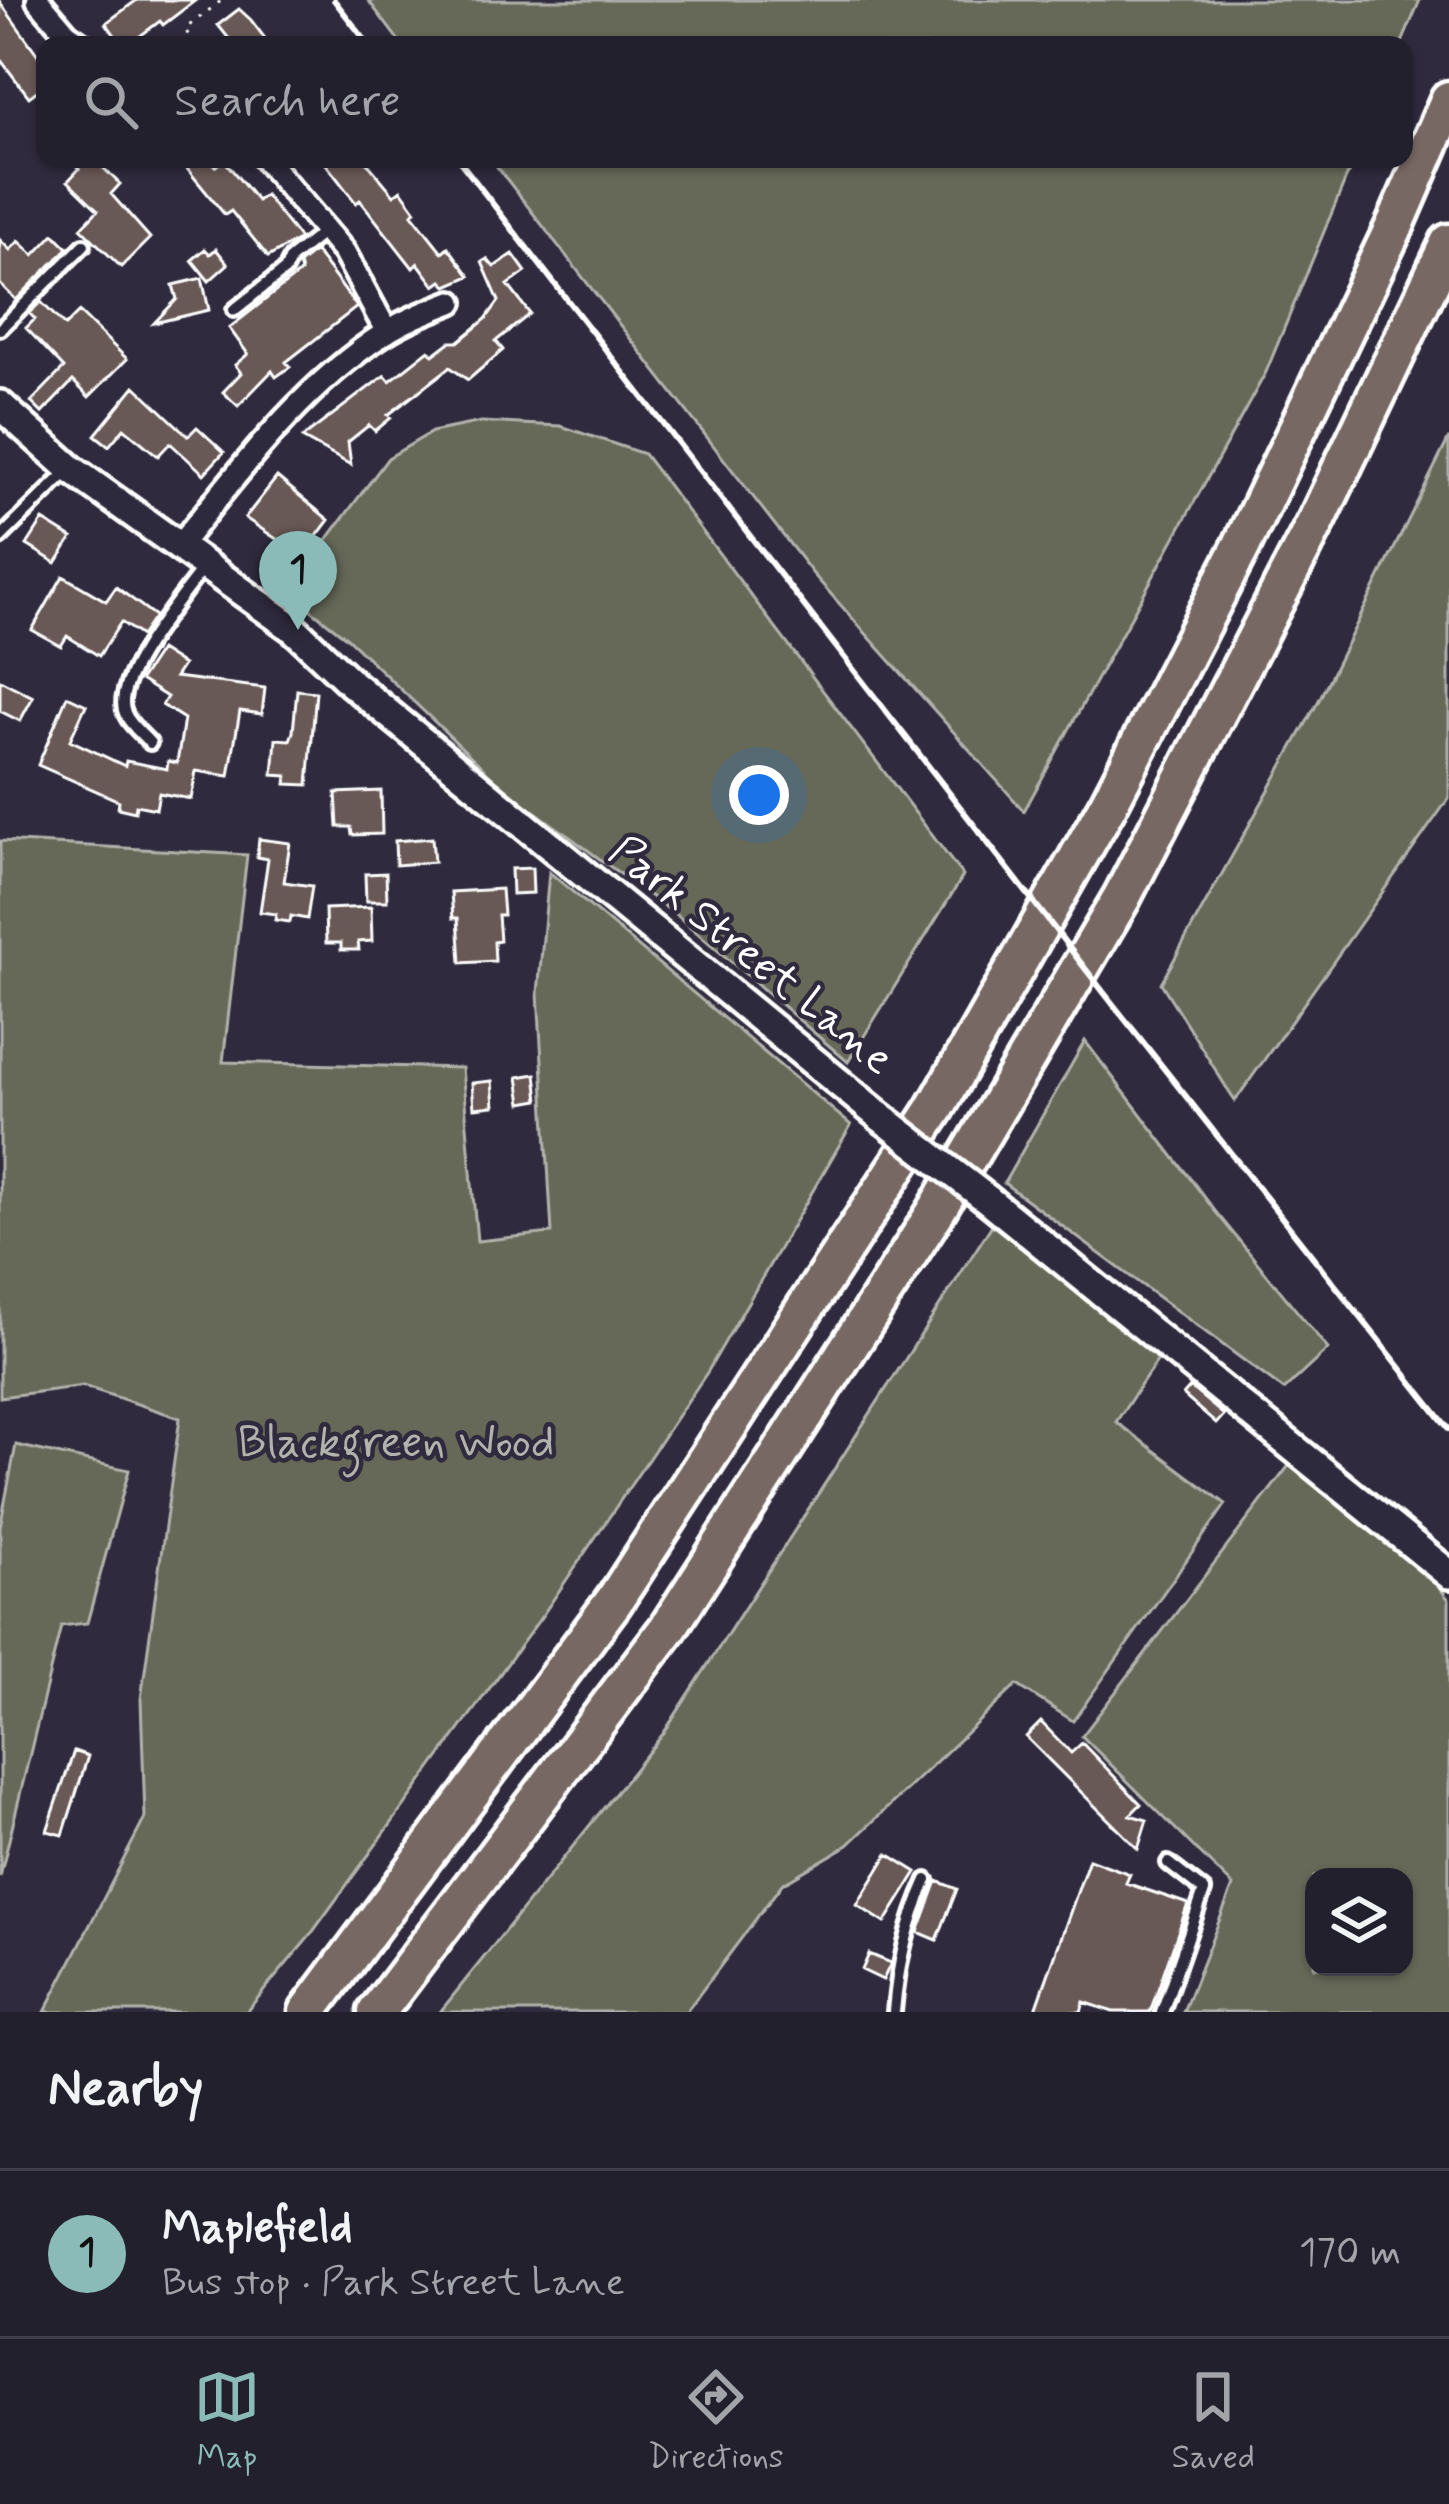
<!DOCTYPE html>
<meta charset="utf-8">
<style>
body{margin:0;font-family:Mynerve,sans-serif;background:#2f2d3a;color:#f1f3f6}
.controls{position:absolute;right:36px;bottom:36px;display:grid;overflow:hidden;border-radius:24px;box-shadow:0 3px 9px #0004}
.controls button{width:108px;height:108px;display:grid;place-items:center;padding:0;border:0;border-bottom:3px solid #403e4a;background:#23202e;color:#f1f3f6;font:60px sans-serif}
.you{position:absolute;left:759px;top:795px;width:42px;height:42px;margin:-30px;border:9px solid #fff;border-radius:50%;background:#1a73e8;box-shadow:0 0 0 18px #1a73e833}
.badge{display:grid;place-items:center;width:78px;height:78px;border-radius:50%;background:#8bbbb9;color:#111;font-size:39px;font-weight:700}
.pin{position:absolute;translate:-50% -99px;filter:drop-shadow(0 3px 6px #0008)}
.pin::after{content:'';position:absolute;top:63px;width:42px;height:36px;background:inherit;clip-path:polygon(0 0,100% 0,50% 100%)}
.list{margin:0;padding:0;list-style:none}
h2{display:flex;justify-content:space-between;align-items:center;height:156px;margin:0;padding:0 48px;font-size:51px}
h2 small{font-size:39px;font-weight:400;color:#a3a3aa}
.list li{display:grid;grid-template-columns:78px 1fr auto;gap:36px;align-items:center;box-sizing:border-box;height:168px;padding:0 48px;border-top:3px solid #403e4a}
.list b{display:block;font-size:45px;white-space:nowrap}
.list p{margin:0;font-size:39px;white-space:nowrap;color:#a3a3aa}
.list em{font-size:39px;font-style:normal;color:#a3a3aa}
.icon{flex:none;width:66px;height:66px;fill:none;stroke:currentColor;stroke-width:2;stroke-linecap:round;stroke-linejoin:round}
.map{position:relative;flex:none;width:1449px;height:2012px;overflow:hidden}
.search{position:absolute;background:#23202e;box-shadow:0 3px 9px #0004;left:36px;right:36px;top:36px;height:132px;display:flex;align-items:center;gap:30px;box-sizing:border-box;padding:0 42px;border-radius:24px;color:#a3a3aa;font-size:45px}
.sheet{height:324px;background:#23202e}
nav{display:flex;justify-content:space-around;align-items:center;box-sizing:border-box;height:168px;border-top:3px solid #403e4a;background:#23202e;font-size:33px;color:#a3a3aa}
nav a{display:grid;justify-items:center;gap:6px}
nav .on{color:#8bbbb9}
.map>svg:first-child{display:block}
</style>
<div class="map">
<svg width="1449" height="2012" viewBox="0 0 1449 2012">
<rect width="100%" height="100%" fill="#2f2a3d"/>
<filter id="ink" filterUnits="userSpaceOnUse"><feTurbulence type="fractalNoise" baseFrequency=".00833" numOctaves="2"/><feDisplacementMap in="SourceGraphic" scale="24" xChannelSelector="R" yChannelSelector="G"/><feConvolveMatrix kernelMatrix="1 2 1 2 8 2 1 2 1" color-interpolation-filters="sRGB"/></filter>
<g filter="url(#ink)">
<path fill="#666758" stroke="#b2b3ac" stroke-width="3" fill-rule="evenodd" d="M368,0H1420L1401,45H402Z
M491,159H1354L1266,372L1024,811L813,574Z
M481,422L561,426L644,454L963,876L848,1062L679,917L507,791L346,637L288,592L388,458L432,432Z
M1449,438V798L1235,1101L1161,983L1318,702Z
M0,841L247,855L223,1062L462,1068L477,1241L552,1233L538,993L549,872L851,1125L708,1371L542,1616L309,1937L246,2012H45L145,1818L141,1699L180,1418L83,1386L0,1397Z
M1085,1041L1215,1211L1328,1349L1284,1390L1004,1183Z
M992,1225L1163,1352L1116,1422L1226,1504L1073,1721L1017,1685L848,1845L782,1884L686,2012H440L663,1734Z
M16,1445L129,1470L87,1623L61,1626L0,1877V1527Z
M1294,1459L1427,1571L1449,1600V2012H1183L1233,1886L1082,1736ZM1314,1877H1404V1967H1314Z"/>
<path fill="#675956" stroke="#fff" stroke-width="3" d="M137,0H196L163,25L160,21L128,45H122L106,23Z
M0,2L45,65V85L29,97L0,59Z
M239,9L251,20L270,45H234L218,25Z
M70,159H94L120,184L111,194L150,238L121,267L81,228L98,210L68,181L79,169Z
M179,159H210L216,166L224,160L257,201L265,195L300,239L268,257L231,211L225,215Z
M322,159H364L394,195L401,190L416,211L412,214L442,252L448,247L470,276L447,286L442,281L435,286L418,263L413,268L360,200L356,203Z
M54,234L68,248L16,300L0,284V240L10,250L19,241L34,255Z
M205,249L210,254L216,249L228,264L209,281L192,260Z
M315,251L357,307L286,362L290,367L276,377L272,371L238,406L223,392L241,373L235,365L248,354L229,328L301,272L299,264Z
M513,254L526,272L508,285L530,314L496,341L503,350L468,380L450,367L388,415L391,418L375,431L369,425L348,442L351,465L302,438L385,375L390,381L429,350L433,355L450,342H458L486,319L499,301L482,262L487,259L494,267Z
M202,278L209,310L154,323L177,299L173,285Z
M41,302L65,326L79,312L127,359L89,397L73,381L42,413L31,402L64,368L26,328L35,319L29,313Z
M135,386L188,436L197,427L224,452L204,474L170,443L158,456L124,428L109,446L95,435Z
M277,477L329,520L302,556L245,518Z
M43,520L72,538L56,563L27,545Z
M63,576L106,601L116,587L155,616L141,636L121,622L99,656L67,636L61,646L32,630Z
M160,650L183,665L175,677L265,688L262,714L240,711L229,776L196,771L191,799L159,793L156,809L136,805L135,812L118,808L119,801L38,765L67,696L86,705L70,740L125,766L126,761L167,769L168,761L177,763L184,719L162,705L167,697L140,680Z
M0,680L33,697L20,721L0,711Z
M297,690L316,692L308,785L286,784L287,776L273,775L276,739L290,740L293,732Z
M381,791L382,834L352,835L351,827H338L336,793Z
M432,838L434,862L396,865L395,841Z
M259,839L290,843L284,882L312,886L307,919L291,916L290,922L275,920L276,914L260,912L268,859L257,857Z
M532,868L533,893L512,894L511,869Z
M386,873L387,901H366L365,874Z
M501,889L503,915H498L500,941L494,942L495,961L461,963L458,918H453L451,892Z
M371,907L372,941L358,942L359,950H341V943H326L325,909Z
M536,1074L539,1100L522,1103L518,1077Z
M492,1081L494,1106L474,1108L472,1083Z
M1190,1387L1224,1415L1216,1424L1183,1395Z
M1041,1722L1071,1753L1082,1743L1141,1804L1130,1815L1147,1820L1138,1849L1026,1737Z
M74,1751L88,1756L63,1835L47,1831Z
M888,1854L917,1872L885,1923L857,1905Z
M1089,1859L1130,1874L1126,1883L1188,1904L1150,2012H1113L1084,2002L1081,2012H1035Z
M937,1881L957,1889L937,1940L918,1932Z
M869,1954L891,1963L883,1980L862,1970Z"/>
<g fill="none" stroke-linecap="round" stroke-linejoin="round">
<g stroke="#fff" stroke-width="20">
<path id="service" d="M234,310L285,270L291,258L326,230
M0,329L84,245
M0,538L70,469
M150,743C142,734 129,724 125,713C110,680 185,594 205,565
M894,2012C898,1964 907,1924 927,1880
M1162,2012L1204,1891L1168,1863"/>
</g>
<g stroke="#fff" stroke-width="30">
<path id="minor" d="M38,0L67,34L83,45
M265,159L344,252L387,332
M179,546C240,470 301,387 385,333C405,320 429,311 452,302"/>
</g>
<g stroke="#fff" stroke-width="36">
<path id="tertiary" d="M0,405L71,469L294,629L350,682L882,1118
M987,1199L1449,1574"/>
</g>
<g stroke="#fff" stroke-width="45">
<path id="motorway" d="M308,2012L614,1601L935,1109L1108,805L1241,547L1396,223L1449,100
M377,2012L668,1628L935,1213L1122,897L1317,520L1449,243"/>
</g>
<path stroke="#fff" stroke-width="3" stroke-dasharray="3 9" stroke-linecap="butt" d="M194,45L185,29L222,0"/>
<use href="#service" stroke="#2f2a3d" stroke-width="10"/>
<use href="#minor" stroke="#2f2a3d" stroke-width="21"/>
<use href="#tertiary" stroke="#2f2a3d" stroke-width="27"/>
<use href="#motorway" stroke="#776864" stroke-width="36"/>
<path stroke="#fff" stroke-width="6" d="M334,0L369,45
M458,159L1105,994L1449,1429"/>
<g stroke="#fff" stroke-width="36" stroke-linecap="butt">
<path id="tertiary-bridge" d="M882,1118L987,1199"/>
</g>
<use href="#tertiary-bridge" stroke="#2f2a3d" stroke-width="27"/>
</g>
</g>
<g text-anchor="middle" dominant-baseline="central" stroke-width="9" stroke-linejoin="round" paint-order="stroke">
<g font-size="45" fill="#fff" stroke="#2f2a3d">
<text transform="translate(751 956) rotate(39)">Park Street Lane</text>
</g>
<g font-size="45" fill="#b2b3ac" stroke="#2f2a3d">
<text x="396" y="1443">Blackgreen Wood</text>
</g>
</g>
</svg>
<div class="controls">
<button><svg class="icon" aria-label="layers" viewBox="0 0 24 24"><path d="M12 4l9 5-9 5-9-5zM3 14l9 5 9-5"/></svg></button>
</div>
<div class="you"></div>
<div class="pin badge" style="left:298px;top:630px">1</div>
<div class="search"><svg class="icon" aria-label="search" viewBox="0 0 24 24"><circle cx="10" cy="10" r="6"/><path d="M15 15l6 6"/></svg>Search here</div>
</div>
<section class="sheet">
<h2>Nearby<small></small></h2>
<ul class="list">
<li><span class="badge">1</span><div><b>Maplefield</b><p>Bus stop · Park Street Lane</p></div><em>170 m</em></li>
</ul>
</section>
<nav>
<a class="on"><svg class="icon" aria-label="map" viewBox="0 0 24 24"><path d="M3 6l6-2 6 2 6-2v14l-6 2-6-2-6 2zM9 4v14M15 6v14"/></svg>Map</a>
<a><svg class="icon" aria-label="directions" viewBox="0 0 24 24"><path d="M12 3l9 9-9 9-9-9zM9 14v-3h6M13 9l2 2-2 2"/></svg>Directions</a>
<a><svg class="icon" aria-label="saved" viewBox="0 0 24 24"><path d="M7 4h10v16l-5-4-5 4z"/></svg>Saved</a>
</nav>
